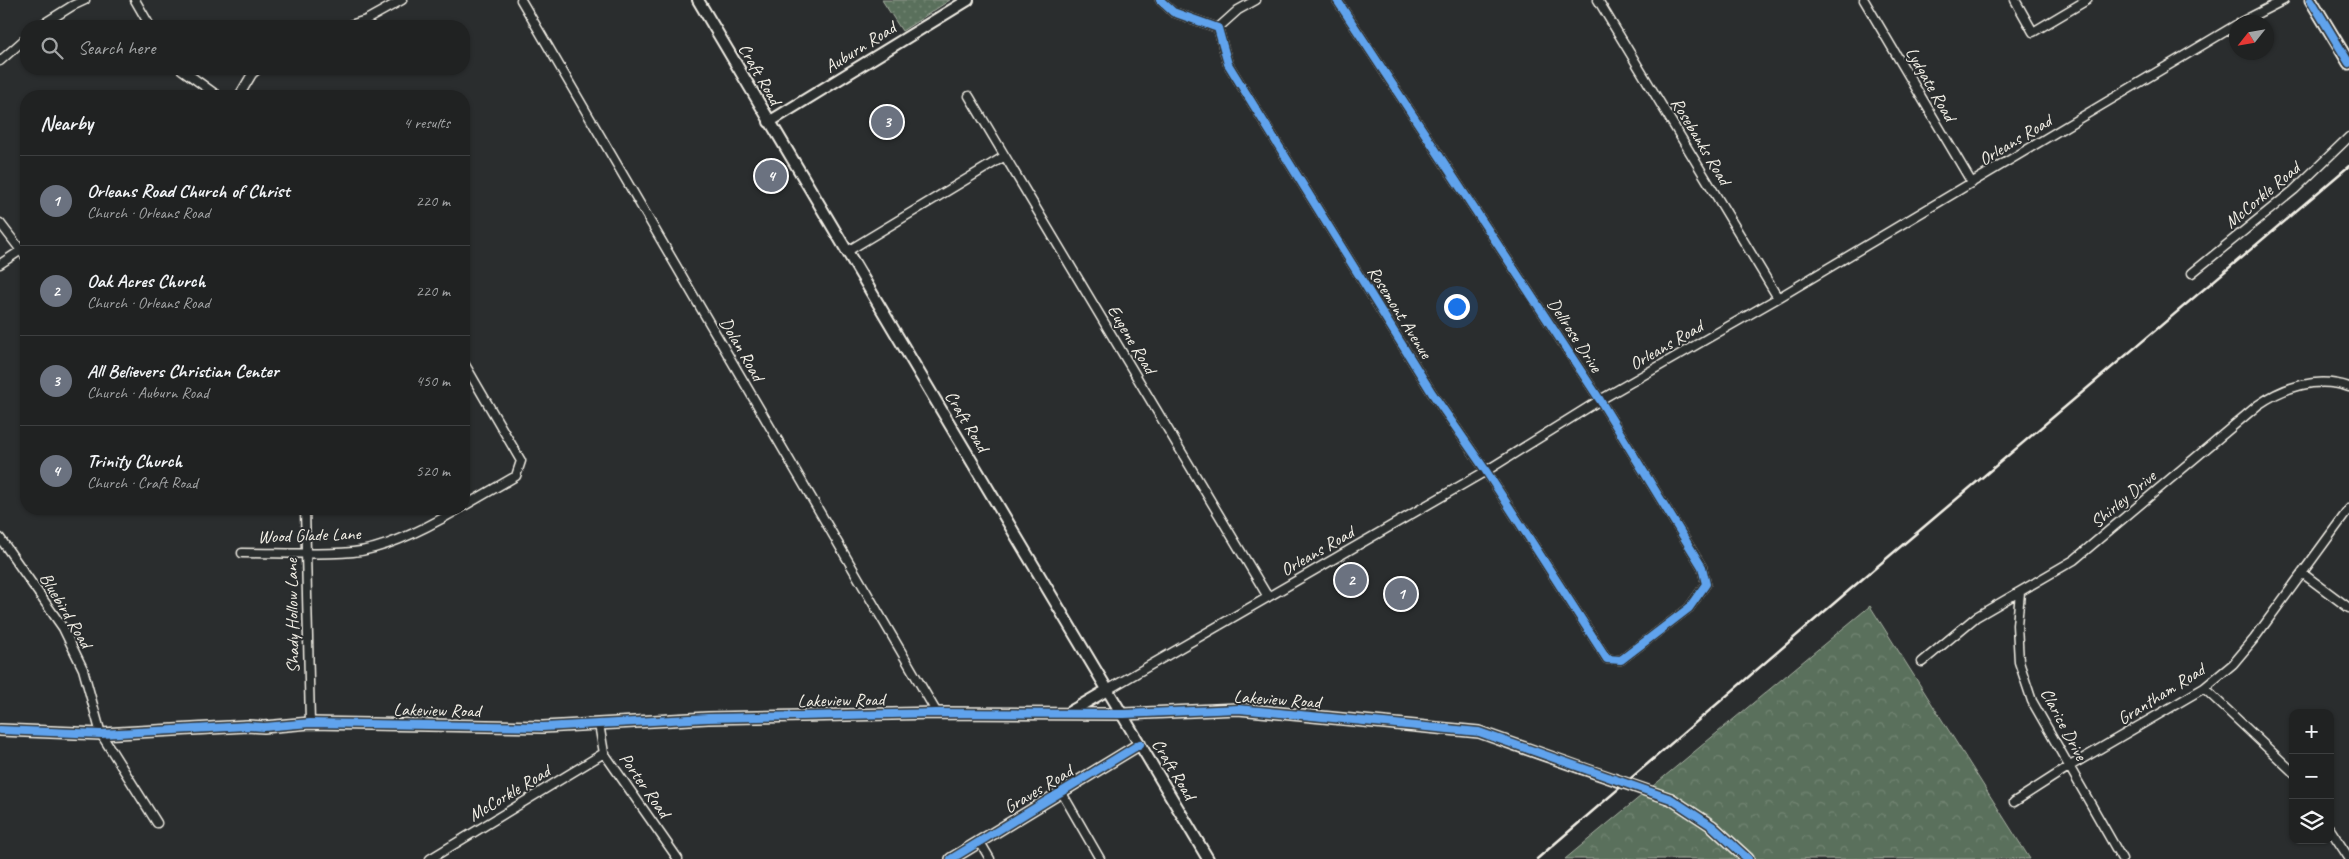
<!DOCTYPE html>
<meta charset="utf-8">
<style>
body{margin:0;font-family:Caveat,sans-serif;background:#2d2f2f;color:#f1f3f6}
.controls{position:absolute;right:15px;bottom:15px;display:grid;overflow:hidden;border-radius:10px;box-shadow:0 1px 4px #0004}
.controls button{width:45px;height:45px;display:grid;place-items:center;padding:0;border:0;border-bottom:1px solid #3d3f40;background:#202222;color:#f1f3f6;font:25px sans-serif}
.compass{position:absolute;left:2229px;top:15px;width:45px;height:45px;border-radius:50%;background:#202222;box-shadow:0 1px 4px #0004;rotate:239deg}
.you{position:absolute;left:1456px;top:306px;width:18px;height:18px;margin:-12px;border:4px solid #fff;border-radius:50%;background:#1a73e8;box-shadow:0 0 0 8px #1a73e833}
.badge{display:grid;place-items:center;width:32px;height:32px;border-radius:50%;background:#bca0f2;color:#fff;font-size:16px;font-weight:700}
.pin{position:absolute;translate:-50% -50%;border:2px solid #fff;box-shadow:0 1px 5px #0006}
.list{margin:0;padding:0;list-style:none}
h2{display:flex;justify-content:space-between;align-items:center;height:65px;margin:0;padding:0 20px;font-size:21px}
h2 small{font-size:16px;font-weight:400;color:#a2a4a5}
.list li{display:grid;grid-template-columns:32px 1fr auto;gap:15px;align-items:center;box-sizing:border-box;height:90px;padding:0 20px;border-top:1px solid #3d3f40}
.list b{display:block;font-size:19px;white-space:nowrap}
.list p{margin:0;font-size:16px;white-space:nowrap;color:#a2a4a5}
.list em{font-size:16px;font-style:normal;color:#a2a4a5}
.icon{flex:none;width:28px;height:28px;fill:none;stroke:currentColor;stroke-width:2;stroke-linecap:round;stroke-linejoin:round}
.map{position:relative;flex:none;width:2349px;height:859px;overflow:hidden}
.search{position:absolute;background:#202222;box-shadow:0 1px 4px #0004;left:20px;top:20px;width:450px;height:55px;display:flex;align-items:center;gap:12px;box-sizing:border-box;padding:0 18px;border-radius:20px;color:#a2a4a5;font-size:19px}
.panel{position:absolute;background:#202222;box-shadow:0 1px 4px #0004;left:20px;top:90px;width:450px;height:425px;border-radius:20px}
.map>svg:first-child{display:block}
</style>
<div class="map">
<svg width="2349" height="859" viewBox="0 0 2349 859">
<defs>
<pattern id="forest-crowns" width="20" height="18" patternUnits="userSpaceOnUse" patternTransform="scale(1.25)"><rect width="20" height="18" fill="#5a705c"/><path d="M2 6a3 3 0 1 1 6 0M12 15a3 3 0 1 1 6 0" fill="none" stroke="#728573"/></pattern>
<pattern id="park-dots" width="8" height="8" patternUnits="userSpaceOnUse" patternTransform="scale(1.25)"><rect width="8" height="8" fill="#5a705c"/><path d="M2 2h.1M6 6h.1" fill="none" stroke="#728573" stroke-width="1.8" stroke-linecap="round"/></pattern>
</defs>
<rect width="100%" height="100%" fill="#2a2d2e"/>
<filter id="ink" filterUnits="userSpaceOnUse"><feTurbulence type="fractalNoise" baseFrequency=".02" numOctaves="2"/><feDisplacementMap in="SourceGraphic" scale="10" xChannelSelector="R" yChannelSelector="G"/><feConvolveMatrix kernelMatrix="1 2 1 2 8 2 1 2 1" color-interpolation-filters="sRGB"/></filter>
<g filter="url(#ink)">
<path fill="url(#forest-crowns)" stroke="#a7b0a2" d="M1870,606L2030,859H1565Z"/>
<path fill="url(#park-dots)" stroke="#a7b0a2" d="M882,0H950L902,31Z"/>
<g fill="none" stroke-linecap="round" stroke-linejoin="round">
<g stroke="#f4f1e8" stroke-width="11">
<path id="minor" d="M135,0L150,26
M521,0L937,713
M1160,0L1173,12L1218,28L1228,64L1432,393L1486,471L1607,659L1621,660L1689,608L1706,584L1702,567L1600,400L1337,0
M1598,0L1778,298
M1864,0L1972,183
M2015,0L2033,32L2087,0
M2241,22L2284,0
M40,26L72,6L85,0
M347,26L366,20L402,0
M1218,28L1238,10L1256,0
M0,61L26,38
M181,69L218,96
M239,96L252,74L258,69
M969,96L1268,597
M0,223L26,257
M846,252L1005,156
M0,264L26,247
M2192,273L2294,190L2349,137
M464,363L521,461L516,476L464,506
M305,509L310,723
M0,538L63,628L83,669L101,734L157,823
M242,553C279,553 317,555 353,552C387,549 430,526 459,509
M2302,573L2349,608
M2020,592L2017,625L2019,662L2032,701L2122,859
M1922,662L1976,617L2074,560L2258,405C2284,387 2317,376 2349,387
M2204,688L2293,772
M1109,689L1486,471L1600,400L1778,298L2236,25
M599,724L604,753L678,859
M1062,793L1100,859
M2014,802L2070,766L2204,688L2233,664L2254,639L2349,509
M2330,829L2349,858
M980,842L990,859
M430,859L604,753"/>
</g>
<g stroke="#f4f1e8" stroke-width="14">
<path id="tertiary" d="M698,0C866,288 1039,572 1208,859
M769,122L968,0
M1068,713L1109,689
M0,730L101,734L247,726L264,727L310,723L543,727L708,718L937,713L1124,714L1238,709L1479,732L1581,768
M1671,799L1712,826L1748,859
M951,859L1140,744"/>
</g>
<g stroke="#f4f1e8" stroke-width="15">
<path id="secondary" d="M2311,0L2349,63"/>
</g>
<use href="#minor" stroke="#2a2d2e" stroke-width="8"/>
<use href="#tertiary" stroke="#2a2d2e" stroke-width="10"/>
<use href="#secondary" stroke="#2a2d2e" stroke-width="11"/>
<path stroke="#f4f1e8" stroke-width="2.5" d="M1537,859L1853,587L2349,166"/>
<g stroke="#f4f1e8" stroke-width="14" stroke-linecap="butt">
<path id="tertiary-bridge" d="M1581,768L1671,799"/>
</g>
<use href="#tertiary-bridge" stroke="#2a2d2e" stroke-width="10"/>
<g stroke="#2a2d2e" stroke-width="11">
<path id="cycleway" d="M1160,0L1173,12L1218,28L1228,64L1432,393L1486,471L1607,659L1621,660L1689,608L1706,584L1702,567L1600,400L1337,0
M2311,0L2349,63
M0,730L101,734L247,726L264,727L310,723L543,727L708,718L937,713L1124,714L1238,709L1479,732L1671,799L1712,826L1748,859
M951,859L1140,744"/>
</g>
<use href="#cycleway" stroke="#60a3ed" stroke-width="8"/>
</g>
</g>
<g text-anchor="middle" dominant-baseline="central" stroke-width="4" stroke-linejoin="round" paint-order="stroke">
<g font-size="18" fill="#f4f1e8" stroke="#2a2d2e">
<text transform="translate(860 47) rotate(-32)">Auburn Road</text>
<text transform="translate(760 74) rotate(60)">Craft Road</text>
<text transform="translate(1931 84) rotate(60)">Lydgate Road</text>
<text transform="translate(2015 140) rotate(-31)">Orleans Road</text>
<text transform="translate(1701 141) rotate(59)">Rosebanks Road</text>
<text transform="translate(2262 195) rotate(-40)">McCorkle Road</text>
<text transform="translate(1400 312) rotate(58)">Rosemont Avenue</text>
<text transform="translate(1575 335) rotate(57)">Dellrose Drive</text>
<text transform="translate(1132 339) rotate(59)">Eugene Road</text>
<text transform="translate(1666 345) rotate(-30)">Orleans Road</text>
<text transform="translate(742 349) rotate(60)">Dolan Road</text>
<text transform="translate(967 421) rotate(59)">Craft Road</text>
<text transform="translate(2123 499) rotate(-40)">Shirley Drive</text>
<text transform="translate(309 535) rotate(-2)">Wood Glade Lane</text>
<text transform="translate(1317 551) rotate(-30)">Orleans Road</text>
<text transform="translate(66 610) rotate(59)">Bluebird Road</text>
<text transform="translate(292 616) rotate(-91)">Shady Hollow Lane</text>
<text transform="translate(2161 694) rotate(-32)">Grantham Road</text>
<text transform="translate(1277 699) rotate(4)">Lakeview Road</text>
<text transform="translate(841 700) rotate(-1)">Lakeview Road</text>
<text transform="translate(437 710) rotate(1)">Lakeview Road</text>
<text transform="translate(2064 724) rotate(62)">Clarice Drive</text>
<text transform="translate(1174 769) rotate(59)">Craft Road</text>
<text transform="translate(645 785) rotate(55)">Porter Road</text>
<text transform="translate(1038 789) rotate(-31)">Graves Road</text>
<text transform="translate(509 793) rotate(-31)">McCorkle Road</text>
</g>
</g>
</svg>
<div class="controls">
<button>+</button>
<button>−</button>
<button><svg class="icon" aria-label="layers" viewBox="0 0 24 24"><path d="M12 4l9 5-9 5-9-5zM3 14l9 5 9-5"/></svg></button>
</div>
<svg class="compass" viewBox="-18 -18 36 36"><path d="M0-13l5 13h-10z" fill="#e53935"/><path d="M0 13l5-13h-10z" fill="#a2a4a5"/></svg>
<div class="you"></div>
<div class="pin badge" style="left:1401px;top:594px;background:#6b7280">1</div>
<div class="pin badge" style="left:1351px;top:580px;background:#6b7280">2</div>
<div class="pin badge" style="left:887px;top:122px;background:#6b7280">3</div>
<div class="pin badge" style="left:771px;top:176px;background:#6b7280">4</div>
<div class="search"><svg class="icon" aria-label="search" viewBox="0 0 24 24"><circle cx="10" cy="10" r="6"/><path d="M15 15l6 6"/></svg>Search here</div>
<section class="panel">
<h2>Nearby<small>4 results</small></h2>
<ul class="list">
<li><span class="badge" style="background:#6b7280">1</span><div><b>Orleans Road Church of Christ</b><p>Church · Orleans Road</p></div><em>220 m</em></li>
<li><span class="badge" style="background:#6b7280">2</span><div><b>Oak Acres Church</b><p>Church · Orleans Road</p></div><em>220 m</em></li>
<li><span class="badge" style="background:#6b7280">3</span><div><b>All Believers Christian Center</b><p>Church · Auburn Road</p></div><em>450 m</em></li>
<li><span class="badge" style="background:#6b7280">4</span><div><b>Trinity Church</b><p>Church · Craft Road</p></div><em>520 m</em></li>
</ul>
</section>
</div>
